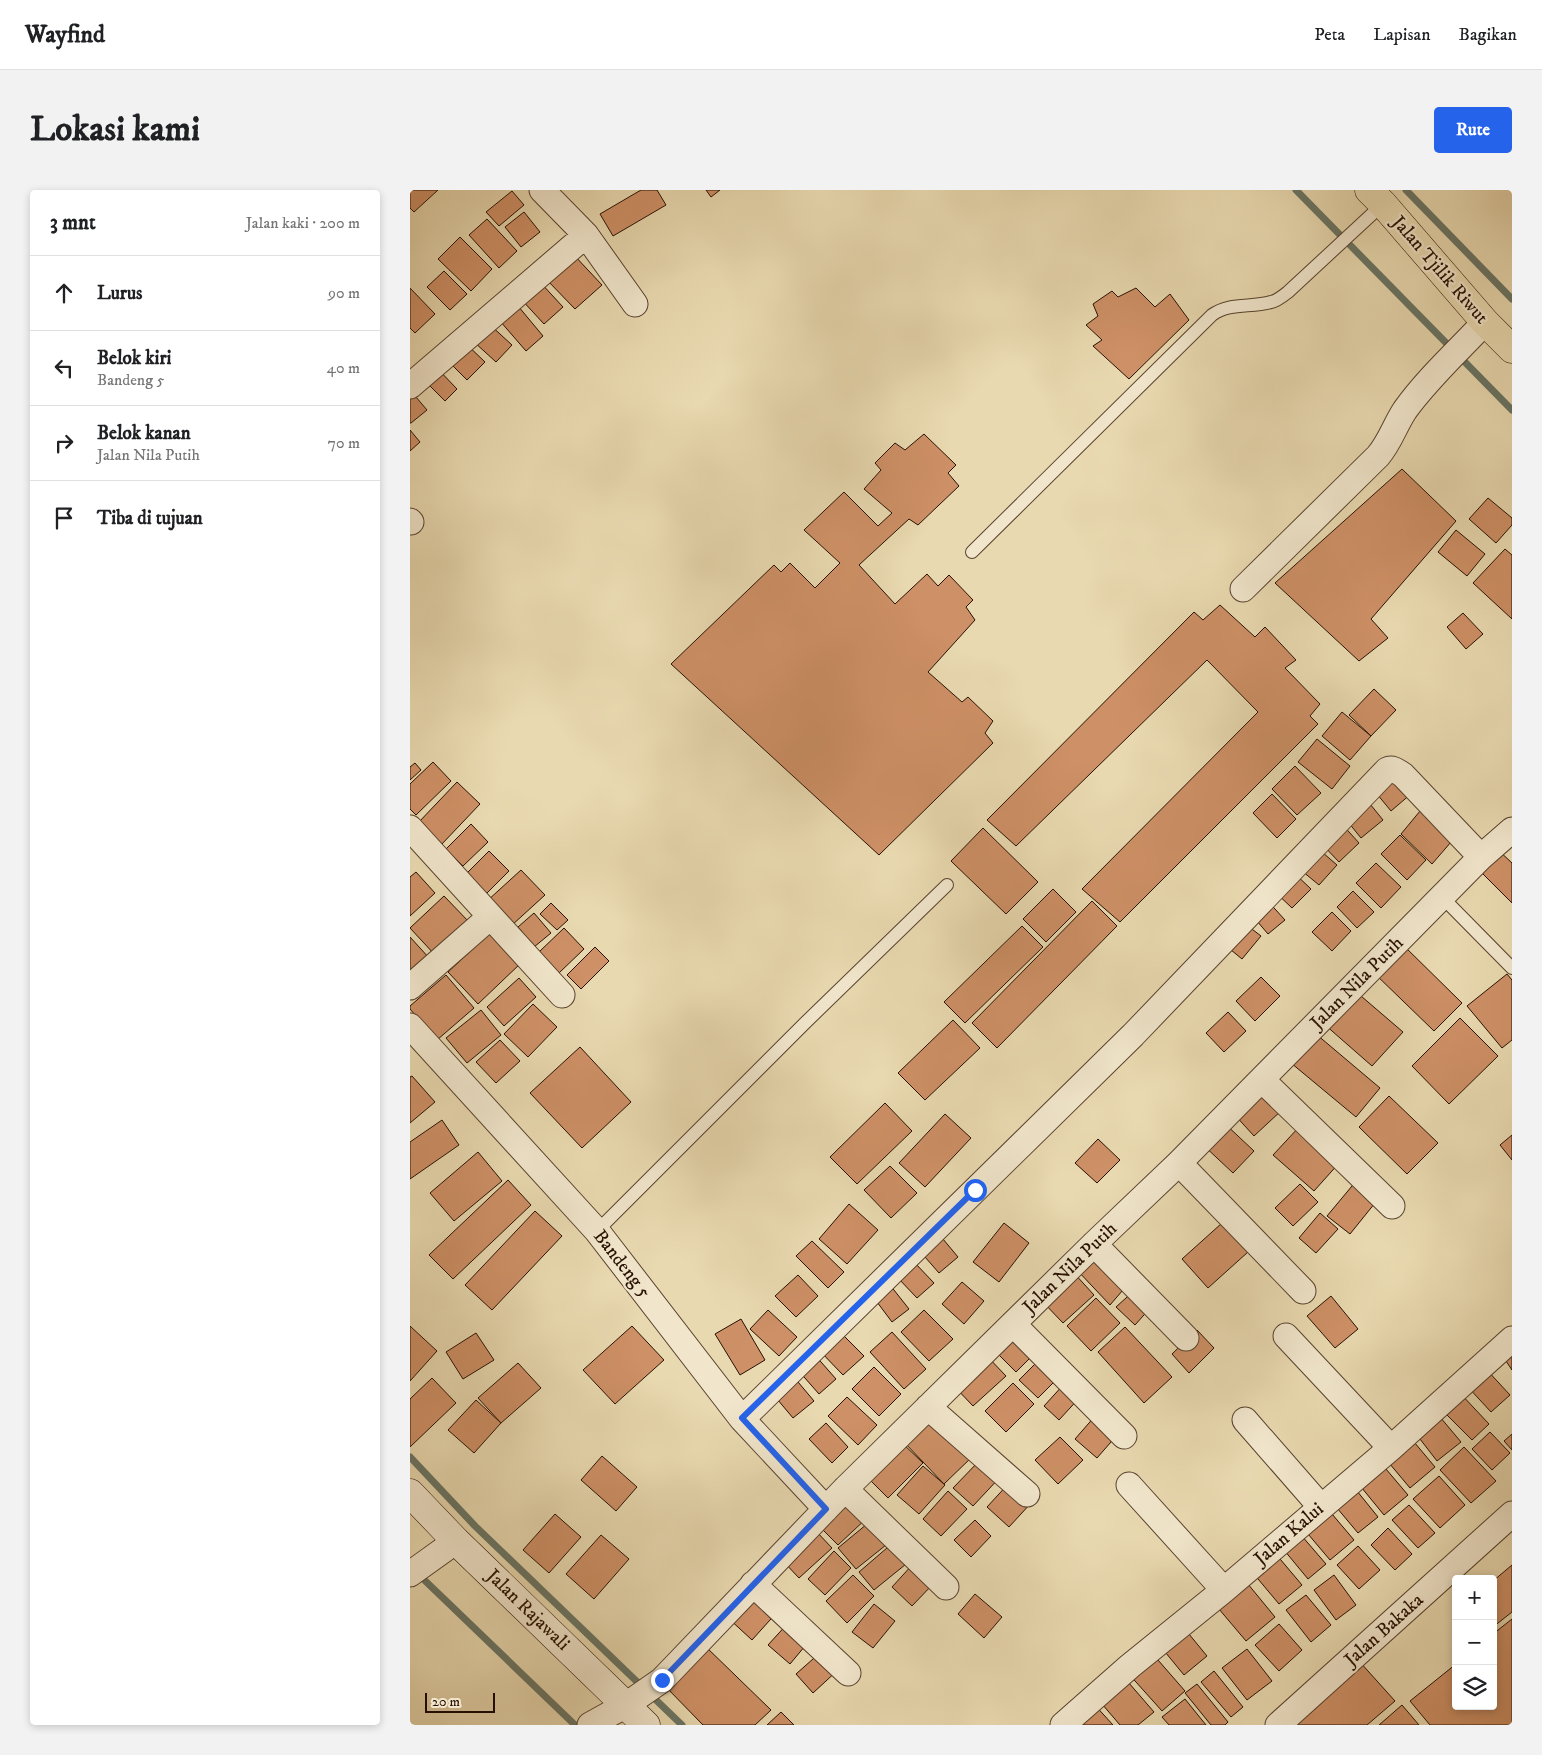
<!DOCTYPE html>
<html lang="id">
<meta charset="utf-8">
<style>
body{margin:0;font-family:"IM FELL DW Pica",serif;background:#f2f2f2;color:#202124}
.controls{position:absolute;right:15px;bottom:15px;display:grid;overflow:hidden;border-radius:5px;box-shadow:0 2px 8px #0003}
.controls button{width:45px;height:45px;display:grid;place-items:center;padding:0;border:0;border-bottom:1px solid #e0e0e0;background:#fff;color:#202124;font:25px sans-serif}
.scale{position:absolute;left:15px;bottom:12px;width:70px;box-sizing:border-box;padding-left:5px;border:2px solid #271002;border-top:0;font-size:14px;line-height:18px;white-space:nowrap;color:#271002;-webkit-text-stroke:4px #f1e6cc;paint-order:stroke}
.stop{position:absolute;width:15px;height:15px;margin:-11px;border:4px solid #2563eb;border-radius:50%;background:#fff}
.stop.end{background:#2563eb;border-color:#fff;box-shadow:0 1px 5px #0008}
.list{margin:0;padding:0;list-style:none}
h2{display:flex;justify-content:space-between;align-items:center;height:65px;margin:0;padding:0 20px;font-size:21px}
h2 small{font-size:16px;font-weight:400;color:#757577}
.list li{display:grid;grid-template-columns:32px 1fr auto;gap:15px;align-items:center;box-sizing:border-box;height:75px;padding:0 20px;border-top:1px solid #e0e0e0}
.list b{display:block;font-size:19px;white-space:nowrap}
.list p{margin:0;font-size:16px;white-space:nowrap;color:#757577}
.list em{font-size:16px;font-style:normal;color:#757577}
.icon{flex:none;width:28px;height:28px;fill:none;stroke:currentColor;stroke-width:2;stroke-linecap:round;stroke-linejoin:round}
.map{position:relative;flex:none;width:1102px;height:1535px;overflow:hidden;border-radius:5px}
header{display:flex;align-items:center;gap:30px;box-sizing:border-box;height:70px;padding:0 25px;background:#fff;border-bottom:1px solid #e0e0e0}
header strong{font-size:24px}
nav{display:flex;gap:28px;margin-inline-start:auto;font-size:18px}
.intro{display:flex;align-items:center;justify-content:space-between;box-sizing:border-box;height:120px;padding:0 30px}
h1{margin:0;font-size:35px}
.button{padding:12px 22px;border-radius:5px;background:#2563eb;color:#fff;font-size:18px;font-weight:700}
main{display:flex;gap:30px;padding:0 30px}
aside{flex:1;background:#fff;border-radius:5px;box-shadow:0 2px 8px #0003}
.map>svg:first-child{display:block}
</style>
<header>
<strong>Wayfind</strong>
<nav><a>Peta</a><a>Lapisan</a><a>Bagikan</a></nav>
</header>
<div class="intro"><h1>Lokasi kami</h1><a class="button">Rute</a></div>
<main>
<aside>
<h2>3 mnt<small>Jalan kaki · 200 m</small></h2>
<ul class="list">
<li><svg class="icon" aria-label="ahead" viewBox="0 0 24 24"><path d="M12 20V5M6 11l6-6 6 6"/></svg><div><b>Lurus</b></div><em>90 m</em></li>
<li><svg class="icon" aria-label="left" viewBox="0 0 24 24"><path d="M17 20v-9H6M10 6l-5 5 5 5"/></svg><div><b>Belok kiri</b><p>Bandeng 5</p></div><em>40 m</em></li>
<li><svg class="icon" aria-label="right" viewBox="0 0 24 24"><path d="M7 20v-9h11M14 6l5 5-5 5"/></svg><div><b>Belok kanan</b><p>Jalan Nila Putih</p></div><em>70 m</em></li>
<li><svg class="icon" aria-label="arrive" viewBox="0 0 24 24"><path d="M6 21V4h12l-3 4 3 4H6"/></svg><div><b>Tiba di tujuan</b></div></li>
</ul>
</aside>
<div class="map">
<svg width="1102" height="1535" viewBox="0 0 1102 1535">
<rect width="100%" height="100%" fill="#e9d9b0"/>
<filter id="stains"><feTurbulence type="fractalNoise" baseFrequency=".004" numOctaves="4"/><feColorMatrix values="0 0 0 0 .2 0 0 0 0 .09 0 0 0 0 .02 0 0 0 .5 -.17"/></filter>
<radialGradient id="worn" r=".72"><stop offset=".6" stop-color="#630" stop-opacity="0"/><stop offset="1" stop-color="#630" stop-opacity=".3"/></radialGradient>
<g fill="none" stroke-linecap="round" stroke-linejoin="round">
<path stroke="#6a7666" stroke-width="7" d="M886,0L1102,220
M996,0L1102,109
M0,1267L65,1336L272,1535
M7,1383L165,1535"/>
</g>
<path fill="#ce9066" stroke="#271002" d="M0,0H28L4,22L0,18Z
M231,0H247L256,15L203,46L190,24Z
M296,0H310L301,7Z
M102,1L114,15L89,36L76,22Z
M114,22L130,42L111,57L95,37Z
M77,29L107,61L89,78L59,45Z
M50,47L82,79L61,101L28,69Z
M163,64L192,95L165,119L136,89Z
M34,81L57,104L40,120L17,97Z
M129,91L153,117L134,134L110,108Z
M0,98L25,124L5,143L0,138Z
M726,98L745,117L760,104L779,130L719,189L683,156L692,150L676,135L688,126L683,114L702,101L708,107Z
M108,116L133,146L116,161L90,131Z
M78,133L102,155L86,172L63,151Z
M53,151L75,172L57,190L35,168Z
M25,176L47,199L35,211L12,188Z
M0,200L17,220L1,233H0Z
M0,240L10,252L0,261Z
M514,244L546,275L538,283L549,296L508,335L499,329L449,375L485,414L517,384L528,396L539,385L563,410L556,417L565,430L518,482L552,512L558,507L583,531L575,543L583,553L469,665L261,474L364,375L371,382L380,373L405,398L430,373L394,340L434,302L468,336L482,323L454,299L471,280L465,273L485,253L495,260Z
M992,279L1046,331L961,429L978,448L949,471L865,393Z
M1078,308L1102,328V335L1086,353L1059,329Z
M1046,340L1075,364L1057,386L1028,362Z
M1095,359L1102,365V429L1063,393Z
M810,415L845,447L855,437L886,470L875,478L910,514L900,526L908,534L710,732L672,699L848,522L797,470L606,656L577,630L784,422L793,430Z
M1053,423L1073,444L1056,459L1037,437Z
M964,499L986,520L961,546L939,525Z
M932,522L961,546L940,570L912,546Z
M907,549L940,576L922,599L888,572Z
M23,572L41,591L6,625L0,619V594Z
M5,573L11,580L0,590V577Z
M885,576L911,603L887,625L862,599Z
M982,580L1002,603L981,621L962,598Z
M47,592L70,614L31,655L8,633Z
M862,604L886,629L867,648L843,623Z
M956,609L973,630L951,648L934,627Z
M1015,615L1048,644L1022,674L991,644Z
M930,632L949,653L929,672L910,652Z
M61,634L78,652L53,676L36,659Z
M573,638L628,692L596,724L541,671Z
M990,645L1016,670L997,690L971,664Z
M905,656L927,675L909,695L886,676Z
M1086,658L1102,673V713L1067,678Z
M79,661L99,681L75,705L55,685Z
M966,673L991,697L971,718L946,693Z
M111,680L135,705L101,736L77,711Z
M882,681L901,699L882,718L863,700Z
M6,682L25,703L0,726V687Z
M643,699L666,722L636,752L613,729Z
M943,701L964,722L947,738L927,717Z
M34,706L60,733L25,765L0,738Z
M855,708L875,730L858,744L841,724Z
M682,711L707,736L587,858L562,833Z
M141,713L158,730L147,740L130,724Z
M922,722L941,741L922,761L902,742Z
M124,723L141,743L124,757L108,737Z
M834,733L851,746L832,769L815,755Z
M612,736L633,757L555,833L534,812Z
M154,738L174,759L149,783L129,762Z
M81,742L111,773L68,814L38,782Z
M0,747L20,769L0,786Z
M990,752L1052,813L1024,841L962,781Z
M185,757L199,771L171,799L157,785Z
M1097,784L1102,790V850L1092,858L1057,816Z
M36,785L64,818L27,850L0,819V816Z
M851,787L870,806L845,831L826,811Z
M109,788L126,807L94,836L77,817Z
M944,800L993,842L962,876L914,834Z
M123,814L147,837L118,867L94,844Z
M71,820L91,845L57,873L36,848Z
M818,822L836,841L814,862L796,843Z
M1050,828L1088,866L1039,914L1002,876Z
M543,830L570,858L515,910L488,883Z
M906,844L970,898L946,927L881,873Z
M90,850L110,871L86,893L66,872Z
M170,857L221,912L172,958L120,903Z
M2,886L25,912L0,933V887Z
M852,898L872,920L844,946L823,923Z
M979,906L1028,953L997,984L949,937Z
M475,913L502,941L447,994L420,967Z
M535,924L561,948L515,997L489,973Z
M32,930L49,955L0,989V952Z
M812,931L844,961L823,983L791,953Z
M890,936L930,972L904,1001L863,965Z
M1102,945V970L1090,955Z
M688,949L710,970L687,993L665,973Z
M68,962L92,991L44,1031L20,1003Z
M480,976L507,1003L481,1028L454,1000Z
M98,990L121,1015L43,1089L19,1065Z
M947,990L969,1008L940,1044L917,1026Z
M890,994L908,1012L883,1036L865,1018Z
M439,1014L468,1040L437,1074L409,1049Z
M125,1021L152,1046L82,1120L55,1095Z
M910,1023L928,1039L906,1063L889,1048Z
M594,1033L619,1053L589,1092L563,1072Z
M812,1033L838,1062L798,1098L772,1069Z
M528,1043L548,1067L529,1083L508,1059Z
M402,1051L434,1082L418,1098L386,1066Z
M688,1062L719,1093L700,1115L666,1079Z
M504,1072L524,1093L507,1108L487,1087Z
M663,1082L684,1105L653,1133L632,1111Z
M388,1085L408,1106L386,1127L365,1106Z
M552,1092L574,1111L554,1134L532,1114Z
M480,1095L499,1119L482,1132L464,1108Z
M726,1099L742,1116L725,1135L706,1117Z
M921,1106L948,1139L925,1158L897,1126Z
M686,1108L710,1133L681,1161L657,1136Z
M358,1120L387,1147L369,1166L340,1139Z
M514,1120L543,1149L519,1171L491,1142Z
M331,1129L355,1170L330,1185L305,1144Z
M0,1136L27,1161L0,1191Z
M222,1136L254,1170L205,1214L173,1180Z
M715,1137L762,1187L734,1213L688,1162Z
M604,1138L627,1161L606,1182L583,1159Z
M427,1139L454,1166L433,1185L407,1158Z
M787,1140L804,1158L779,1183L762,1164Z
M482,1142L516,1179L494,1199L460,1162Z
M66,1143L84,1170L53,1189L36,1162Z
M1102,1154V1180L1090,1162Z
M404,1164L426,1189L409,1204L387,1179Z
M575,1164L596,1186L563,1216L543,1195Z
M632,1167L650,1186L628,1208L609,1190Z
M108,1173L131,1198L91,1233L68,1208Z
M464,1177L491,1204L469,1226L442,1199Z
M1076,1179L1100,1205L1081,1222L1057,1196Z
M383,1186L404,1211L383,1228L362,1203Z
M22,1188L46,1213L0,1257V1209Z
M603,1193L624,1214L596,1242L575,1221Z
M655,1193L671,1206L649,1230L634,1216Z
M1049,1202L1079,1234L1062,1250L1031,1219Z
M437,1207L467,1235L448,1255L418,1226Z
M66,1210L91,1233L64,1263L38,1240Z
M1025,1221L1051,1252L1027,1271L1003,1240Z
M522,1224L563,1266L534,1294L493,1251Z
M686,1225L708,1244L687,1268L665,1249Z
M416,1233L438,1257L422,1273L399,1249Z
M1080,1242L1100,1263L1082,1280L1062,1259Z
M1102,1244V1260L1094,1251Z
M999,1246L1025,1277L1000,1298L974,1267Z
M650,1247L673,1270L648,1294L625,1270Z
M488,1249L513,1273L478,1308L454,1284Z
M1054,1257L1086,1291L1061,1313L1030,1280Z
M192,1266L227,1297L206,1321L171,1290Z
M571,1269L592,1285L563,1316L543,1298Z
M970,1272L998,1305L974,1325L947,1292Z
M513,1276L535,1295L509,1324L487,1305Z
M1029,1286L1055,1315L1030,1338L1003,1309Z
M600,1292L622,1312L599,1337L577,1317Z
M538,1301L557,1319L531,1346L513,1329Z
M947,1301L968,1327L948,1343L927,1318Z
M436,1304L458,1327L428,1355L406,1333Z
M999,1315L1025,1343L1008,1358L982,1330Z
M145,1324L171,1347L139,1383L113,1360Z
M922,1324L944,1350L920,1370L898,1344Z
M463,1329L481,1351L446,1379L428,1358Z
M565,1330L581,1346L561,1367L544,1350Z
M978,1338L1002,1364L985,1380L961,1355Z
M405,1340L422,1358L389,1388L372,1370Z
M191,1345L219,1369L184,1409L156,1384Z
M891,1345L916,1374L898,1389L874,1360Z
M485,1351L501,1370L464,1400L449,1382Z
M948,1356L970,1380L949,1399L927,1375Z
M424,1361L441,1378L415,1405L398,1389Z
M865,1363L892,1395L869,1414L843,1383Z
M503,1374L524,1393L502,1416L482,1397Z
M1102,1375V1422L1083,1437V1391Z
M443,1385L464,1406L437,1433L416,1411Z
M924,1385L946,1415L926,1430L904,1400Z
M833,1388L865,1427L836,1451L803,1412Z
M344,1397L369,1420L342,1450L317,1427Z
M565,1404L592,1427L574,1448L548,1424Z
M896,1405L921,1435L901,1452L876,1420Z
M464,1414L485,1431L463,1458L442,1442Z
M1102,1429V1535H1020L1000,1511L1046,1474V1516H1083V1444Z
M379,1432L400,1450L380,1474L358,1455Z
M869,1434L892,1460L869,1481L845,1455Z
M774,1438L797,1466L774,1485L751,1457Z
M293,1454L361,1520L345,1535H293L253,1494Z
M837,1459L862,1491L837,1510L812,1478Z
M412,1461L429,1479L403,1503L386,1484Z
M741,1462L775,1501L752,1521L717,1482Z
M949,1471L985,1511L957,1535H888L883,1529Z
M804,1481L833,1517L821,1527L791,1492Z
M712,1485L744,1522L728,1535H710L686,1507Z
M787,1494L818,1532L815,1535H801L775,1503Z
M775,1509L796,1535H759L752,1527Z
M683,1513L703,1535H668Z
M992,1515L1009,1535H969Z
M371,1522L384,1535H357Z"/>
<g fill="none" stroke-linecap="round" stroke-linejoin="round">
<g stroke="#58422e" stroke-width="14">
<path id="service" d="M562,362L802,125C820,112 841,118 861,112C867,111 873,106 878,102L973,14
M1032,707L1102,778
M187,1041L395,833L537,695"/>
</g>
<g stroke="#58422e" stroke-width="27">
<path id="minor" d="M132,0L176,45L225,114
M0,196L176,45
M0,331L1,332
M833,399L968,266C980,252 985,235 995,220C1018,188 1048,161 1075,132
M0,638L152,805
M0,797L80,727
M0,836L187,1041L332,1229L416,1319
M852,890L982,1016
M769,973L893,1101
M684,1054L776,1148
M603,1134L714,1246
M876,1146L981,1258
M518,1217L617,1304
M332,1229L723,845L977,580C983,577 988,582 993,585L1071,667
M835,1230L911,1317
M719,1295L814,1400
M435,1299L536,1397
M0,1384L46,1351
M343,1394L438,1483
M180,1535L216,1515L252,1490L435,1299L684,1054L769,973L1071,667L1102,640
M653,1535L720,1476L814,1400L981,1258L1102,1149
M868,1535L1102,1324"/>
</g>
<g stroke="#271002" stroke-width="29">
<path id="secondary" d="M0,1303L46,1351L236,1535"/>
</g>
<g stroke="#271002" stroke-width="29">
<path id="trunk" d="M959,0L973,14L1075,132L1102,159"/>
</g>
<use href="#service" stroke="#f1e6cc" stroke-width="12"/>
<use href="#minor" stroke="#f1e6cc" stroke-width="25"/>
<use href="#secondary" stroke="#f1e6cc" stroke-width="28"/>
<use href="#trunk" stroke="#e9d9b0" stroke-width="28"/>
</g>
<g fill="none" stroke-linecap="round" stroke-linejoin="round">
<path stroke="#2563eb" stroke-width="6" d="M252,1490L416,1319L332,1228L565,1000"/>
</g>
<g text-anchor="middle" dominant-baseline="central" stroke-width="4.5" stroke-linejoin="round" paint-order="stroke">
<g font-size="19" fill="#271002" stroke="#f1e6cc">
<text transform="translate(1030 80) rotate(49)">Jalan Tjilik Riwut</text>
<text transform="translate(947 793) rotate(-45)">Jalan Nila Putih</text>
<text transform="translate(212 1074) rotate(52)">Bandeng 5</text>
<text transform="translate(660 1078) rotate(-44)">Jalan Nila Putih</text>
<text transform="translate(879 1344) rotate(-41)">Jalan Kalui</text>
<text transform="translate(118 1420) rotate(44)">Jalan Rajawali</text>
<text transform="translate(974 1440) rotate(-42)">Jalan Bakaka</text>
</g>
</g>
<rect width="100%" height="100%" filter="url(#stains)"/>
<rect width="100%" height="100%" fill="url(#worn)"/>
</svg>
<div class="controls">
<button>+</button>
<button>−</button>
<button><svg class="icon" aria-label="layers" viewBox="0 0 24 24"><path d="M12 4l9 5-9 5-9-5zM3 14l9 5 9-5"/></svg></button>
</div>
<div class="scale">20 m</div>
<div class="stop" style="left:565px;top:1000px"></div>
<div class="stop end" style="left:252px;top:1490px"></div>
</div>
</main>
